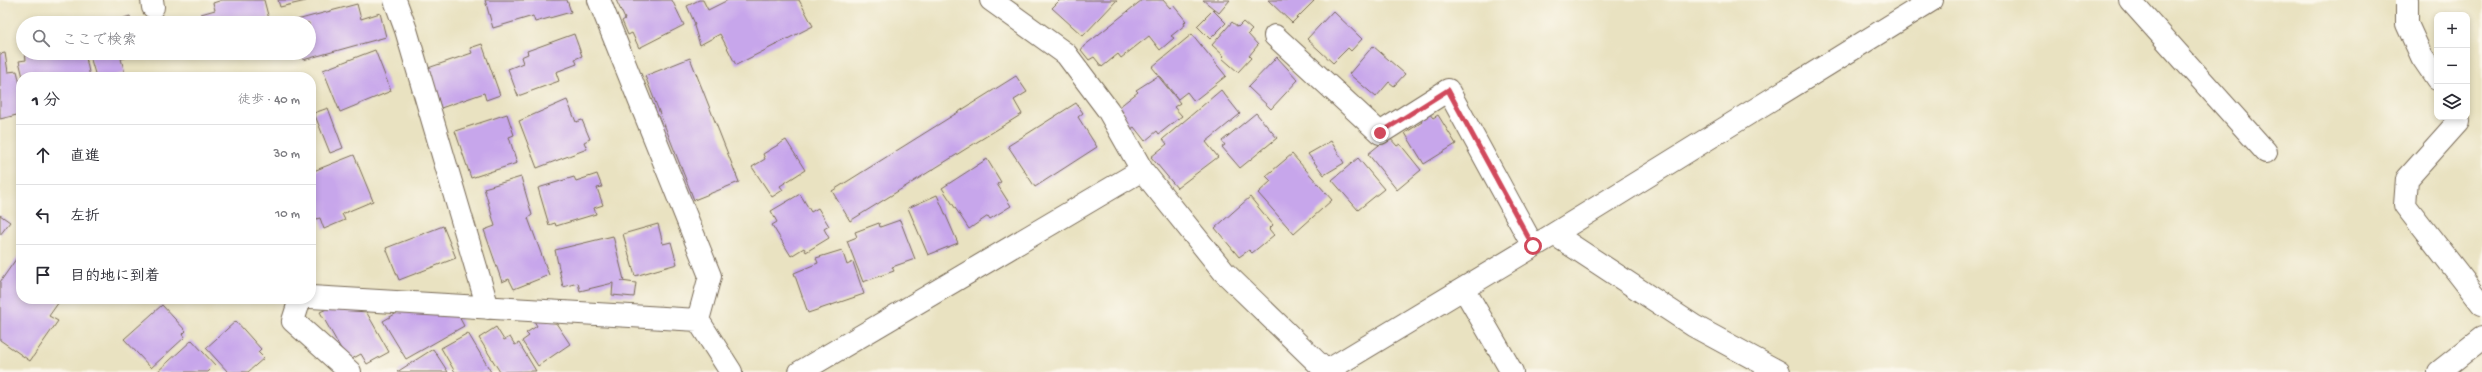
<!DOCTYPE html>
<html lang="ja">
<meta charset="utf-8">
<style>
body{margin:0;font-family:"Gochi Hand","Klee One",sans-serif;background:#f2f2f3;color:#2b2b33}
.controls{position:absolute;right:12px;top:12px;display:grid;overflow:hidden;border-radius:8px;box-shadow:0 2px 6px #0003}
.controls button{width:36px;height:36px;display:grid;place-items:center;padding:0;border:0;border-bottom:1px solid #e1e1e2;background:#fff;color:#2b2b33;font:20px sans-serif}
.stop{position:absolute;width:12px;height:12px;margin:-9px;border:3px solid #d1495b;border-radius:50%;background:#fff}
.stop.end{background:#d1495b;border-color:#fff;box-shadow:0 1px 4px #0008}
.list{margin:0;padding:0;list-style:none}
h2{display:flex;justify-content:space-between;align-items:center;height:52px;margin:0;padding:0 16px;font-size:17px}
h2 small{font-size:13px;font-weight:400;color:#7c7c81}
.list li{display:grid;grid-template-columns:26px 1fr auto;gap:12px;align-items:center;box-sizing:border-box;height:60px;padding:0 16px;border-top:1px solid #e1e1e2}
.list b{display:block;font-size:15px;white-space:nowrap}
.list em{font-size:13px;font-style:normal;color:#7c7c81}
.icon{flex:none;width:22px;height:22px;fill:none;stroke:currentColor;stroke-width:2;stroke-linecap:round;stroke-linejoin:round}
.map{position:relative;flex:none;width:2482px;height:372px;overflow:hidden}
.search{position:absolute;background:#fff;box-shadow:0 2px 6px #0003;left:16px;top:16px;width:300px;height:44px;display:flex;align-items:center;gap:10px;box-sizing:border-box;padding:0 14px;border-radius:22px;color:#7c7c81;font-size:15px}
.panel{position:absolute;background:#fff;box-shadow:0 2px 6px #0003;left:16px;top:72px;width:300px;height:232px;border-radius:16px}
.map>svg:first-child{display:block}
</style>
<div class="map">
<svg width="2482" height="372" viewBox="0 0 2482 372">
<rect width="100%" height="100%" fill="#fbf7ec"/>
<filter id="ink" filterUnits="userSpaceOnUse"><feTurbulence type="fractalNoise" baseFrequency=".025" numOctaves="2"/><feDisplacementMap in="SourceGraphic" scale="8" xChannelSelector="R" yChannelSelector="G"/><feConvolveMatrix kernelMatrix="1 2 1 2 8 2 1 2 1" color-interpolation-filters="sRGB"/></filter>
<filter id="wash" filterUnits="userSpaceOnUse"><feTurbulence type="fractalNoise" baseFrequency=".012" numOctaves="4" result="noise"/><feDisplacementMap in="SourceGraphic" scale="16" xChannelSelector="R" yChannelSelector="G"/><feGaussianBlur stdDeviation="0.9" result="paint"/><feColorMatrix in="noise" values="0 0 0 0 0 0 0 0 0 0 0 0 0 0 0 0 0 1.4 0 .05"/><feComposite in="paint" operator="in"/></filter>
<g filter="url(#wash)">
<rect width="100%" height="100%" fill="#e9e2c1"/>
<g id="blocks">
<path fill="#c7a6eb" d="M222,0H264L270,23H204L201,14L215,10L213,3Z
M278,0H306V1L280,7Z
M485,0H567L571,12L535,22L533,16L493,28Z
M616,0H672L684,25L639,48L632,33L628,35L622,21L625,19Z
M699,0H703L708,10L728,0H799L813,26L736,65L720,34L700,45L694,26L695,24L687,6Z
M1060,0H1117L1083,36L1052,8Z
M1142,0H1163L1170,8L1173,5L1186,21L1184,23L1185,25L1171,36L1174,38L1160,50L1149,36L1121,58L1118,54L1102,67L1094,57L1089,60L1081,50L1084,46Z
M1203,0H1230L1219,13Z
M1268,0H1313L1314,1L1292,23Z
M357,4L361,19L380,13L386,37L303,60L302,53H309V23L293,21Z
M1213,10L1226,23L1210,39L1197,26Z
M1333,11L1362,39L1351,51L1348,48L1333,63L1307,39Z
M130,16L132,23H108Z
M1232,22L1238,27L1243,22L1252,30L1248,34L1258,45L1249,56L1251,58L1238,72L1222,58L1224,56L1212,45Z
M574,34L582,56L575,59L577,64L556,72L559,81L518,96L508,69L523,63L521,57L528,54L527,51Z
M1192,34L1226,76L1194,101L1187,92L1178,99L1152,67Z
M482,44L500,95L486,100L484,93L441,108L428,68L472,53L470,48Z
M1373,46L1405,74L1394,86L1389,82L1376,97L1349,74Z
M375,50L391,91L340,112L323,70Z
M5,53L8,72L17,71L21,88V114L0,119V54Z
M25,53H85L90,77H23L19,61L26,60Z
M89,53H139V54L121,59L125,73L109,77H96Z
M1277,57L1298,80L1271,109L1248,87Z
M690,58L739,182L694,200L645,76Z
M1016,76L1027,92L1014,100L1022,114L850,221L832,191Z
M1158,76L1180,103L1174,107L1182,116L1159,134L1157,131L1145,141L1134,127L1131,129L1120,115L1123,112L1119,107L1138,92L1136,90Z
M1221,90L1240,114L1206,142L1218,157L1177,188L1151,157L1167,144L1163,139Z
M567,100L576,122L582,120L590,139L584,142L587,149L537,168L519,121Z
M1076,103L1083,113L1078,117L1097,147L1035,187L1008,146Z
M328,108L343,148L330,153L314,113Z
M1256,113L1277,138L1240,168L1222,147L1225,145L1222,141Z
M1429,113L1433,118L1438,115L1456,144L1424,164L1405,133L1422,122L1420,119Z
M507,114L514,135L509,137L517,163L471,178L455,131Z
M1389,137L1397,146L1400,144L1421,170L1397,190L1368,154Z
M786,140L805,170L780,186L783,190L772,197L752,167L765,159L763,154Z
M1331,141L1344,163L1324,175L1308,154Z
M1292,154L1332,200L1294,234L1258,193L1271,181L1266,176Z
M354,155L373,201L342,214L345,220L324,229L320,218L316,219L311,207V172Z
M1358,158L1384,189L1358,210L1332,180Z
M987,159L1001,182L997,184L1011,206L990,219L988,216L969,229L942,188Z
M597,174L602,187L597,188L603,205L594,208L596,214L556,226L555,223L549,225L538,188L574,177L576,181Z
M521,177L532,215L528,218L549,275L514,289L509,279L502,282L484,230L495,226L484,188Z
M800,194L811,212L818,208L829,226L824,229L829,238L806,252L804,248L791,256L772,225L777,222L771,211Z
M937,195L958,243L928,255L908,208Z
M1250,197L1273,225L1269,229L1274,235L1252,253L1249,250L1239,257L1215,228Z
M0,215L10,222L0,235Z
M900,220L915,259L892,267L894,271L863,282L847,241L857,237L855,232L879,223L880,227Z
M658,224L663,244L671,242L677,264L635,276L623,234Z
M443,226L456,258L399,280L386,248Z
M613,236L624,280L621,281L636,283L634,297L612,295L613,283L580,291L578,283L563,287L555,250Z
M842,250L847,265L853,262L864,294L808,313L794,273L818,263L816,258Z
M21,252V299H61L49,316L58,321L30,361L0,340V282Z
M162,305L186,331L183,334L185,337L151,368L124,339Z
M363,306L389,352L367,364L361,354L348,361L320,312L329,308Z
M409,306L414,314L426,307L455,309L464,326L406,359L383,321Z
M548,311L570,344L538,366L522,341L529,336L526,333L537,326L534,321Z
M236,321L261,349L258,352L264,358L248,372H228L206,348Z
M496,327L504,340L510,337L515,345L519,343L536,371L500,372L479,338Z
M468,333L491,372H455L441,348Z
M192,340L215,365L208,372H157Z
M433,349L448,372H397Z"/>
</g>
</g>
<g filter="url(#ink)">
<use href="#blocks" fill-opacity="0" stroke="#786a57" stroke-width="1"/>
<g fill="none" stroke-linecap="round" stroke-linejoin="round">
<g stroke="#786a57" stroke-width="24">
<path id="minor" d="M152,0L153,7
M395,0L406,30L488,308
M599,0L710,276L698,320L731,372
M991,0L1066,54L1108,110L1142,170L1224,272L1326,371
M2130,0L2266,152
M2407,0V24L2422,57L2437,79
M1275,36L1380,133L1448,90L1533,246
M2457,117L2458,122L2407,179L2405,205L2482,304
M1554,234L1694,326L1779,372
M1464,289L1512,372
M311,297L698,320
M300,299L293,321L350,372
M800,372L1142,170
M1325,372L1554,234L1932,0
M2439,372L2482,338"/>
</g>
<use href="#minor" stroke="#fff" stroke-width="22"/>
</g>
</g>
<g fill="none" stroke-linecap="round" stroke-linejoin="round" filter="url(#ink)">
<path stroke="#d1495b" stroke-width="5" d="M1380,133L1448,90L1533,246"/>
</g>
</svg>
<div class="controls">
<button>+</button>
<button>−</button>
<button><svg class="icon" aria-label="layers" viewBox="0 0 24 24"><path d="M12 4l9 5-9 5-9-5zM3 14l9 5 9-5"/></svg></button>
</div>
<div class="stop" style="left:1533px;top:246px"></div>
<div class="stop end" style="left:1380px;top:133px"></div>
<div class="search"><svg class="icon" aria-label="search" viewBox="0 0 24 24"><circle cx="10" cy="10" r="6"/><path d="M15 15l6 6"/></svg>ここで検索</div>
<section class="panel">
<h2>1 分<small>徒歩 · 40 m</small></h2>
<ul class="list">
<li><svg class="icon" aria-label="ahead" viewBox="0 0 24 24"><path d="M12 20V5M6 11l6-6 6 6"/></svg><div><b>直進</b></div><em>30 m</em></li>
<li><svg class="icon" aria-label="left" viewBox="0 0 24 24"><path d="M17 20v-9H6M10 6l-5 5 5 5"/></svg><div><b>左折</b></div><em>10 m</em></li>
<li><svg class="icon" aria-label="arrive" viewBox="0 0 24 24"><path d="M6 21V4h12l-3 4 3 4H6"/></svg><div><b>目的地に到着</b></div></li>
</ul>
</section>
</div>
